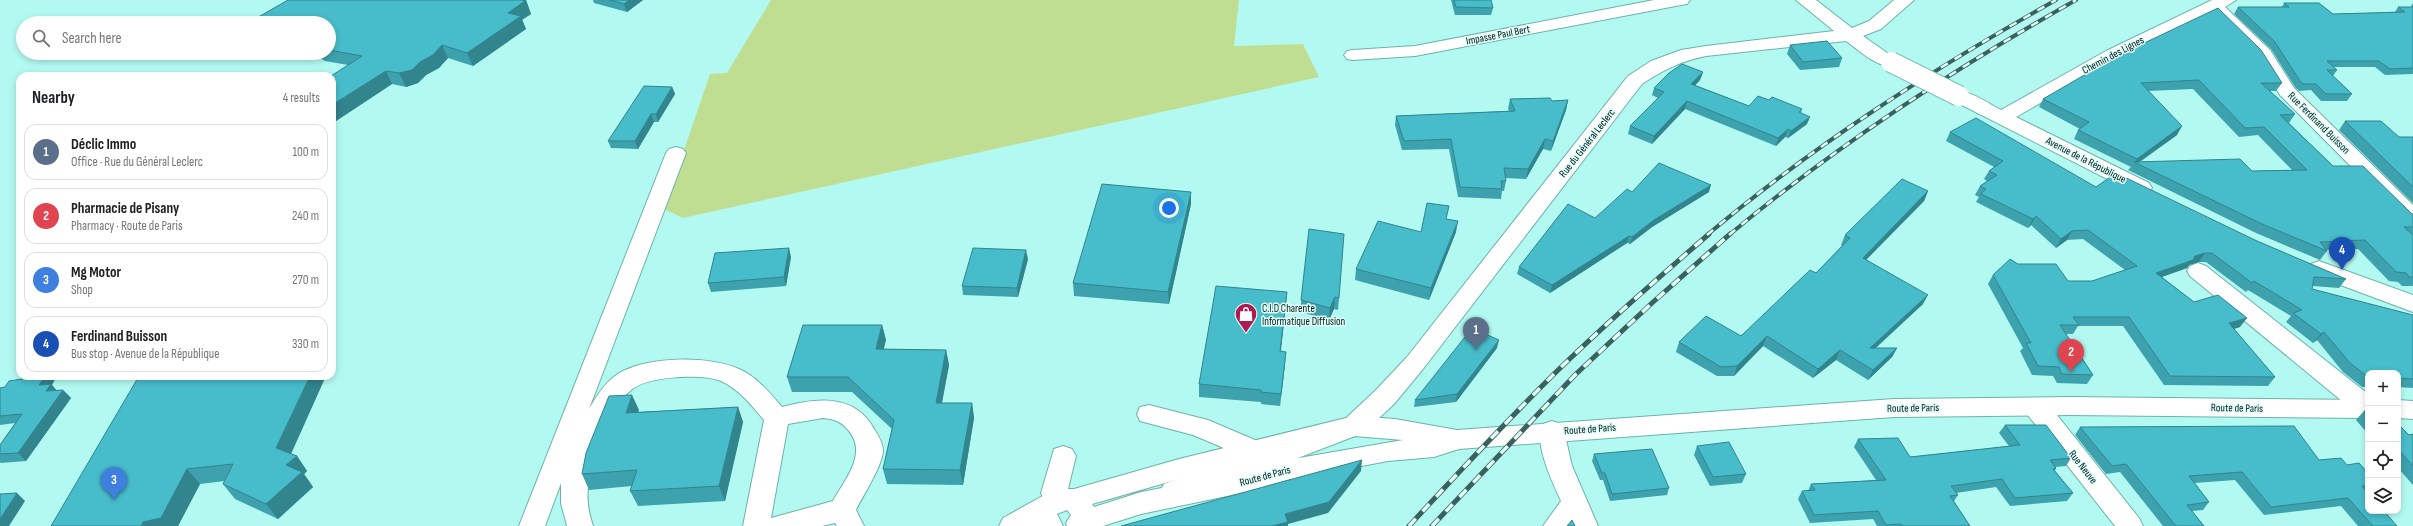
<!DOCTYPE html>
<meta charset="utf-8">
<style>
body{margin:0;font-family:"Sofia Sans Condensed",sans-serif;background:#f6f6f6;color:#202124}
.controls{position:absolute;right:12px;bottom:12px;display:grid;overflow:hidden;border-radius:8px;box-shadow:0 2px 6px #0003}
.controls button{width:36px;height:36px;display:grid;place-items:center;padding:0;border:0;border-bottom:1px solid #e0e0e0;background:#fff;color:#202124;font:20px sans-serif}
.you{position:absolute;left:1169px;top:208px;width:14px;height:14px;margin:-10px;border:3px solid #fff;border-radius:50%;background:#1a73e8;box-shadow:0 0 0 6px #1a73e833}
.badge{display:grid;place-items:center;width:26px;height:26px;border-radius:50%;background:#7c3aed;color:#fff;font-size:13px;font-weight:700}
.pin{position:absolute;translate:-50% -33px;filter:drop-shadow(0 1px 2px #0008)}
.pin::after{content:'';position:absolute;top:21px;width:14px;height:12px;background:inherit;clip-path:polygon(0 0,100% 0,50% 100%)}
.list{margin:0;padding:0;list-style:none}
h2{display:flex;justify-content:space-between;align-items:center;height:52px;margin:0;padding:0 16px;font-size:17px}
h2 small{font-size:13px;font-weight:400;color:#757577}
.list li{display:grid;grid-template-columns:26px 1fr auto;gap:12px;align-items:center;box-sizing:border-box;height:56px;margin:0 8px 8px;padding:0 8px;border:1px solid #e0e0e0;border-radius:12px}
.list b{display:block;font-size:15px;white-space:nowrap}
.list p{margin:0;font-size:13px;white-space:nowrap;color:#757577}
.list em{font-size:13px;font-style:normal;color:#757577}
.icon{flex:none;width:22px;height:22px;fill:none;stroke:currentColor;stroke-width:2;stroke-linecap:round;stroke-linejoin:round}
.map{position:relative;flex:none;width:2413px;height:526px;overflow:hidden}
.search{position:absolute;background:#fff;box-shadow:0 2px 6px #0003;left:16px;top:16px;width:320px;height:44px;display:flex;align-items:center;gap:10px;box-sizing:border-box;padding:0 14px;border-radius:22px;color:#757577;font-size:15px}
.panel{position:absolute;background:#fff;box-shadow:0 2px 6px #0003;left:16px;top:72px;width:320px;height:308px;border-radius:12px}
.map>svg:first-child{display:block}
</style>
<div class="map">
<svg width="2413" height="526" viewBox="0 0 2413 526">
<rect width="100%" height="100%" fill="#b2faf1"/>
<path fill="#c0de91" d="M771,0H1239L1234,46L1303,44L1319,77L683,218L664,209L710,74L727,73Z"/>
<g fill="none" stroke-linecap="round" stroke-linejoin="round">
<g stroke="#6cb2aa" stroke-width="2">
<path id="minor" d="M1654,0H1690L1687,4L1681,5L1415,56L1353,60L1347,59L1344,55L1347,51L1353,50L1415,46Z
M1796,0H1816L1852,28L1869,21L1894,0H1914L1881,29L1863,36L1900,62L1898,66C1879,70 1860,51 1846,41L1706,56C1681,61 1663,70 1642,84L1423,369L1394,404L1363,433L1256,474L1219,484L1173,502L1164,498L1160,491L1164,484L1215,465L1245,457L1193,435L1140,421L1137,414L1140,407L1149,405L1208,420L1262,443L1265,449L1345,419L1376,390L1407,357L1628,76L1651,61L1681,50L1706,46L1834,31Z
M2212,0H2236L2225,7L2270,50L2294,88L2413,205V224L2406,222L2280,95L2257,57L2211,13L2119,58L2016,117L2149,183L2152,188L2149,193L2142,195L2135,193L1952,100L1949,96L1952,92C1968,88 1987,103 2001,110L2106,51Z
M676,147L683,149L686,153L589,409C596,397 604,384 615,376C642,356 709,355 739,369C757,377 770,393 782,407C815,398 855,393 874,429C878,435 883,443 883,451C882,467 863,495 856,510L864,526H837L835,523L822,526H743L764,420C752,406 739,389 721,381C702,373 645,376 630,391C613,406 607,426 600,447C589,479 582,492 593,526H567L561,503V483L545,526H519L666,153L669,149ZM823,418C835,419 842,422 849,431C868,454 844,481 833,501L771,518L788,424Z
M2319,261L2413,295V312L2311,274L2308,269L2311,264Z
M2198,263L2206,266L2368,394V417L2359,415L2190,276L2187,271L2190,266Z
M2036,398L2045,400L2139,518L2143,526H2115L2027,414L2024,407L2027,400Z
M1552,421L1561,424L1564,431L1572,466L1598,526H1543L1561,501C1553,483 1533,443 1543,424Z
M1063,446L1072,449L1076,456L1067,493L1069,500L1065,508L1056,511L1047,508L1041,493L1054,449Z"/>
</g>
<g stroke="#6cb2aa" stroke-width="2">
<path id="major" d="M2070,397L2368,400V418L2070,415L1894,417L1459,449L1434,457L1388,461L1287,480L1246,492L1141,514L1103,526H1067L1066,523L1071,515L1067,510L1057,514L1063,526H999L1003,518L1046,494L1061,489H1074L1179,459L1354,416L1395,419L1457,430L1894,399ZM1354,436L1403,440L1287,460L1246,472L1141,492L1094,507L1092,504L1179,479Z
M2398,400L2413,401V419L2398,418Z"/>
</g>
<use href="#minor" fill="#fff" fill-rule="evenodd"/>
<use href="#major" fill="#fff" fill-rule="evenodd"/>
<g stroke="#39625e" stroke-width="4">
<path id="rail-far1" d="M1707,235C1815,144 1933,69 2056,0
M1729,235C1837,145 1954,69 2076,0"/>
</g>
<g stroke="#39625e" stroke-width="5">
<path id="rail" d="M1409,526C1456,475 1504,424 1553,375C1603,326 1656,280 1709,234
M1432,526L1576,374L1652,303L1730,234"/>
</g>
<use href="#rail-far1" stroke="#e2fefa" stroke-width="2.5" stroke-dasharray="8" stroke-linecap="butt"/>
<use href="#rail" stroke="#e2fefa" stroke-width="3.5" stroke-dasharray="10" stroke-linecap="butt"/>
<g stroke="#6cb2aa" stroke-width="22" stroke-linecap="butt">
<path id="minor-bridge" d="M1891,62L1959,96"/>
</g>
<use href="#minor-bridge" stroke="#fff" stroke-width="20"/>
</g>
<path fill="#3da2ae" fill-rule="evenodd" d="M288,0H526L531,14L522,19L526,29L473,66L448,58L439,68L426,75L418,83L406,87L392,84L336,121L332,119V76L348,65L325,61L319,57H309L304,53H329V23H257L255,19Z
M593,0H643L627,12L594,3Z
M1451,0H1491L1493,8L1491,15H1455Z
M2284,3L2333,14L2395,12L2398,7H2412L2411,6L2413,3V74L2385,75L2375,67H2334L2337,70L2333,76L2352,94L2347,101H2321L2311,90L2299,91L2295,87L2271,49L2234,14L2238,7H2282Z
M1790,45L1842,58L1839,67L1800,70L1787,54Z
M2119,55L2282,83L2276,91H2270L2295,114L2289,123L2333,166L2413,214V286H2402L2398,282L2389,281L2358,249L2326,250L2327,251L2320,260L2256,233L2128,170L2131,167L2074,139L2078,130L2080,129L2039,107L2043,99ZM2193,89L2239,137L2258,135L2292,170L2252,171L2140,162L2177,135L2148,91Z
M1703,72L1700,80L1695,85L1749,106L1769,100L1802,109L1801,113L1807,124L1788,138L1785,137L1776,146L1685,109L1652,144L1628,134L1630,126L1658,98L1652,95L1654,88Z
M672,87L675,94L658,122H654L638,149L611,148L608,141Z
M1510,99L1552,101L1568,100L1566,110L1551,151L1543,149L1526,179L1505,178L1506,181L1504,191H1502L1501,199L1458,197L1449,149L1402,150L1395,125L1396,116L1509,111L1508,109Z
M2345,121L2399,137H2413V203L2339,130Z
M1950,132L2096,187L2257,241L2346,279L2339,288L2312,286V289L2413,315V388L2398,387V373H2368V387H2362L2343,372L2317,340L2313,343L2286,322L2291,316L2248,290L2246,292L2206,262H2199L2189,265L2187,268L2162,277L2194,302L2240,327L2234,329L2275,377L2268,386L2164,385L2123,326H2078L2073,334H2066L2093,375L2087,384L2057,383L2053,376L2032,375L2020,351L2023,348L1988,284L1993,275L2018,264L2068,281H2092L2125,270L2083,239L2067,240L2056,248L2031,225L2028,228L1976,202L1979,197L1975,195L1980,186L1987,181L1984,179L1989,171L1994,167L1946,141Z
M1928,191L1924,201L1866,260L1923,304L1876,348H1897L1892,357L1868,380L1836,360L1813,378L1763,346L1734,376H1717L1676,352L1679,342L1741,336L1816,273L1842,246L1841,245L1845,235Z
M1632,192H1709L1652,227L1630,244L1627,243L1550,293L1517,274L1519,267L1595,218Z
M1191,204L1169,304L1074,296L1073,283Z
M1447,219L1456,232L1429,300L1355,280L1356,269L1421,232Z
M1309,229L1339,298L1338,310L1334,309L1329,320L1300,312Z
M791,257L786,286L711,292L708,283Z
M1028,259L1018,297L963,295L962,286Z
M1286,304L1281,351L1285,364L1280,406L1261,404V402L1199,397V384Z
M882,325L886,340L883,349L946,350L949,365L942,403H972L974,418L963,485L887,484L883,469L892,429L852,392H792L787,377Z
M1497,348L1456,402L1414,407L1415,400Z
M139,376L291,454L297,456L307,471L304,474L313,487L278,519L235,499L223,484L225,481L200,484L178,526Z
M52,385L56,390H63L71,398L26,461L1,463L0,462V445L15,423L0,425V388Z
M738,407L743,422L725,501L638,506L630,491L632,486L589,490L582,474L639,410L638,412Z
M2364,411H2368V434L2356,420Z
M2398,424L2409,435L2413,434V485L2398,468Z
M2005,425L2071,458L2066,466L2055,467L2056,468L2055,471L2073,493L2067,501L2010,506L1996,487L1956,493L1958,495L1954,501L1970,526H1877L1873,519L1810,523L1798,499L1802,491H1808L1811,484L1876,480L1854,447L1858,439L1910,457L2009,446L1999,433Z
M2080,427L2319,460L2347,465L2368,473V487L2365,490L2397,526H2358L2341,506L2264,515L2235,480L2195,483L2209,502L2203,510L2192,511L2204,526H2163L2120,472L2106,474L2075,435Z
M1697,446L1746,474L1742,483L1710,486L1694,455Z
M1594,454L1669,488L1667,495L1610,501L1603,480H1600L1592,461Z"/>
<path fill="#32848d" d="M514,0H526L531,14L522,20L526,29L473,66L467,53L508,13Z
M629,0H643L627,12L624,4Z
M442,45L448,58L439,68L426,75L418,83L406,87L399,73Z
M386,71L392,84L336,121L332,114V105Z
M1703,72L1700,80L1689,92L1691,84Z
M672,87L675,94L658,122L656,114Z
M1568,100L1566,110L1551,151L1553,141Z
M1687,101L1685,109L1652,144L1654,136Z
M651,114L654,122L638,149L635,141Z
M1810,117L1807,124L1788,138L1791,131Z
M2182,126L2177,135L2137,163L2135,162L2137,159Z
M1788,129L1785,137L1776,146L1778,138Z
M1545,139L1543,149L1526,179L1528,169Z
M1711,185L1709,192L1652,227L1630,244L1632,237L1654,220Z
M1928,191L1924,201L1858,268L1863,258Z
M1191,192V204L1169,304L1168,292Z
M2036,216L2031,225L2028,228L2033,219Z
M1458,221L1456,232L1429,300L1431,288Z
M2072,231L2067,240L2056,248L2061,239Z
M1629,236L1627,243L1550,293L1552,285Z
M789,248L791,257L786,286L784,277Z
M1026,250L1028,259L1018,297L1017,288Z
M2205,253L2199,262L2189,265L2195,256Z
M2193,260L2187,268L2150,281L2156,273Z
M1287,292L1286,304L1279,364L1280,351Z
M1928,295L1923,304L1865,357L1870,348Z
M1335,297L1334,309L1329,320L1330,308Z
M2247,318L2240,327L2222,332L2229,323Z
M882,325L886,340L880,365L876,349Z
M2324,332L2317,340L2313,343L2321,334Z
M1767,336L1763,346L1734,376L1737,366Z
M1499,340L1497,348L1456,402L1457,394Z
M1897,348L1892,357L1868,380L1873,370Z
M946,350L949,365L939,418L936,403Z
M1840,350L1836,360L1813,378L1818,369Z
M1286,352L1285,364L1280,406L1281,394Z
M332,356L334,359L332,363Z
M45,376H57L52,385L58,392L54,399L39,385Z
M310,376H326L287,463L276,448Z
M63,390L71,398L26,461L18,453Z
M632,395L639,410L633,429L626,413Z
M972,403L974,418L963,485L960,470Z
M738,407L743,422L725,501L719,486Z
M297,456L307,471L304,474L313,487L278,519L266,504L286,465Z
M1362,460L1361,471L1328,513L1288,524V526H1272L1285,514Z
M187,469L200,484L178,526H141L143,522Z
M17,493L25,501L9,526H0V519Z"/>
<path fill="#47bcca" stroke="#32848d" d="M288,0H522L525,1L508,13L521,16L467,53L442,45L433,55L420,62L412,70L399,73L386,71L332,105V76H331L362,56L329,50V23H259L255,19Z
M610,0H629L624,4Z
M1454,0H1491L1493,8L1456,7Z
M2284,3H2319L2333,14L2405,12L2398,7H2413V68L2390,69L2379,61H2327L2337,70H2327L2352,94H2326L2316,84H2303L2300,81L2275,42L2238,7H2289Z
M2218,8L2261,50L2282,83H2261L2295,114L2280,115L2333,166H2363L2412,214H2413V227H2404L2413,235V277H2409L2406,273L2396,272L2365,240L2320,242L2327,251L2262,224L2134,162L2240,159L2252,171L2307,170L2264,127L2245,128L2199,80L2141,83L2182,126L2137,159L2078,130L2089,122L2043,99L2119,55Z
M1827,41L1842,58L1803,62L1790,45Z
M1682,64L1703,72L1691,84L1749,106L1758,96L1769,100L1772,97L1802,109L1799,112L1810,117L1791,131L1788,129L1778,138L1687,101L1654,136L1630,126L1664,92L1654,88L1669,73Z
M644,86L672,87L656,114H651L635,141H608Z
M1550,98L1552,101L1568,100L1553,141L1545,139L1528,169L1504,168L1506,181H1501L1502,189L1460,187L1451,139L1404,141L1396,116L1515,111L1510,99Z
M1976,118L2096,187L2116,173L2257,241L2346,279L2314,277L2312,289L2413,315V379L2398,378V373H2368V377L2350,363L2324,332L2321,334L2293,313L2302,310L2254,281L2252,283L2212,253H2205L2195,256L2193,260L2156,273L2194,302L2218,295L2247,318L2229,323L2275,377L2170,376L2129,317H2073L2079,325H2060L2093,375L2062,374L2059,367L2038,366L2026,343H2031L1993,275L2010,259L2018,264H2056L2068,281H2092L2137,266L2088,230L2072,231L2061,239L2036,216L2033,219L1981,194L1986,189L1980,186L1997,175L1989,171L2003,161L1950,132Z
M2345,121H2381L2399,137H2413V187Z
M1659,163L1711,185L1654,220L1632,237L1629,236L1552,285L1519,267L1568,204L1595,218L1627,189L1632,192Z
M1902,179L1928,191L1863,258L1928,295L1870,348H1897L1873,370L1840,350L1818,369L1767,336L1737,366L1721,367L1679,342L1706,316L1741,336L1810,270L1816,273L1850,238L1845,235Z
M1102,184L1191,192L1168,292L1073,283Z
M1427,203L1449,206L1446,219L1458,221L1431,288L1356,269L1378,221L1421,232Z
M1309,229L1344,234L1339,298L1335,297L1330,308L1301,300Z
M789,248L784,277L708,283L715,253Z
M973,248L1026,250L1017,288L962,286Z
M1216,286L1287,292L1280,351L1286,352L1281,394L1261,392V390L1199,384Z
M803,325H882L876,349L946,350L936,403H972L960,470L883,469L894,420L848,377H787Z
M1472,328L1499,340L1457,394L1415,400Z
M24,376H45L39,385L51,384L46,391L63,390L18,453L0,454V445L22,414L0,416V388L5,387L9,381L22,379Z
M139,376H310L276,448L297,456L286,465L302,472L266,504L223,484L233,464L187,469L161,518L143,522L141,526H51Z
M632,395L626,413L738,407L719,486L630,491L637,470L582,474L586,453L609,396Z
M2364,411H2368V416Z
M2398,424L2409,435L2413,434V466L2398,449Z
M2005,425H2046L2071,458L2050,460L2056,468L2053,469L2073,493L2015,498L2002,479L1951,486L1958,495L1950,496L1970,526H1902L1901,524L1886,525L1878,511L1814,515L1802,491L1815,490L1811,484L1886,480L1858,439L1898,438L1910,457L2020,445Z
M2294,426L2319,460L2341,458L2347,465L2359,463L2368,473V486H2362L2368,493V511H2384L2397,526H2373L2348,498L2271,507L2242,472L2189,476L2209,502L2187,505L2204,526H2176L2126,464L2112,466L2080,427Z
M1729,442L1746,474L1713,477L1697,446Z
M1652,449L1669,488L1612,494L1605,473H1602L1594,454Z
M1362,460L1329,502L1285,514L1288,522L1272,526H1121Z
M17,493L0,519V494Z
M1572,520L1575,526H1567Z"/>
<defs>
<g id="shop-pin" transform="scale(1.15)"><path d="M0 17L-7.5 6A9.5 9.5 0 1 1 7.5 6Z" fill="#ac1a50" stroke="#e2fefa"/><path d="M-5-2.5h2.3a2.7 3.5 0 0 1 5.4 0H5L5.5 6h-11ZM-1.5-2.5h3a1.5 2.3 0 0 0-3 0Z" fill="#fff"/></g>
</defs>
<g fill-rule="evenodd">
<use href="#shop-pin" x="1246" y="314"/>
</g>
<g text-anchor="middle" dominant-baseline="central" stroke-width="3" stroke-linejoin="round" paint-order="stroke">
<g font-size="11" fill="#001b19" stroke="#e2fefa">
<text transform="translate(1498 35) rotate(-11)">Impasse Paul Bert</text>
<text transform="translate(2113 55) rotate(-28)">Chemin des Lignes</text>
<text transform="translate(2319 123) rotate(45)">Rue Ferdinand Buisson</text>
<text transform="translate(1587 143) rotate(-52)">Rue du Général Leclerc</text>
<text transform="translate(2086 160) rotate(27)">Avenue de la République</text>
<text transform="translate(1913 408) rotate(-1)">Route de Paris</text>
<text transform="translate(2237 408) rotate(1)">Route de Paris</text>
<text transform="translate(1590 429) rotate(-4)">Route de Paris</text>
<text transform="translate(2083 467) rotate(52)">Rue Neuve</text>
<text transform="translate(1265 476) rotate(-15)">Route de Paris</text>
</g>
<g font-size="11" fill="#001b19" stroke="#e2fefa" text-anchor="start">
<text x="1262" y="308">C.I.D Charente<tspan x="1262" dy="13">Informatique Diffusion</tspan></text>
</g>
</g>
</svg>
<div class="controls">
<button>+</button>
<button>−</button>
<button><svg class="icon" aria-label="locate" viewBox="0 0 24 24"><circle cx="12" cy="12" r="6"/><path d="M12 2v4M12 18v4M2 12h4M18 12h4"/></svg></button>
<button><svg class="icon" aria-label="layers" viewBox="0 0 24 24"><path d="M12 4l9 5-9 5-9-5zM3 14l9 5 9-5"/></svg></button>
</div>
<div class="you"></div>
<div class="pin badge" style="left:1476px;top:350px;background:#5c6f8a">1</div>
<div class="pin badge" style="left:2071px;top:372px;background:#e0444e">2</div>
<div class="pin badge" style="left:114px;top:500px;background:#3f7fe0">3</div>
<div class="pin badge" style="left:2342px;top:270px;background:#1a4fb4">4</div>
<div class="search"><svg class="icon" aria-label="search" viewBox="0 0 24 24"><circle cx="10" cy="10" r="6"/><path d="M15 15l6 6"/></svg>Search here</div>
<section class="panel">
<h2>Nearby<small>4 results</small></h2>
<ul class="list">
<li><span class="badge" style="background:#5c6f8a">1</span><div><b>Déclic Immo</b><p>Office · Rue du Général Leclerc</p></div><em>100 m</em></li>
<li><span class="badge" style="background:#e0444e">2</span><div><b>Pharmacie de Pisany</b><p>Pharmacy · Route de Paris</p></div><em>240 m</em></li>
<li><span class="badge" style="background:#3f7fe0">3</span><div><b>Mg Motor</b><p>Shop</p></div><em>270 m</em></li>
<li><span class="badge" style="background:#1a4fb4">4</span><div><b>Ferdinand Buisson</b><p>Bus stop · Avenue de la République</p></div><em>330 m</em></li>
</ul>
</section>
</div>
